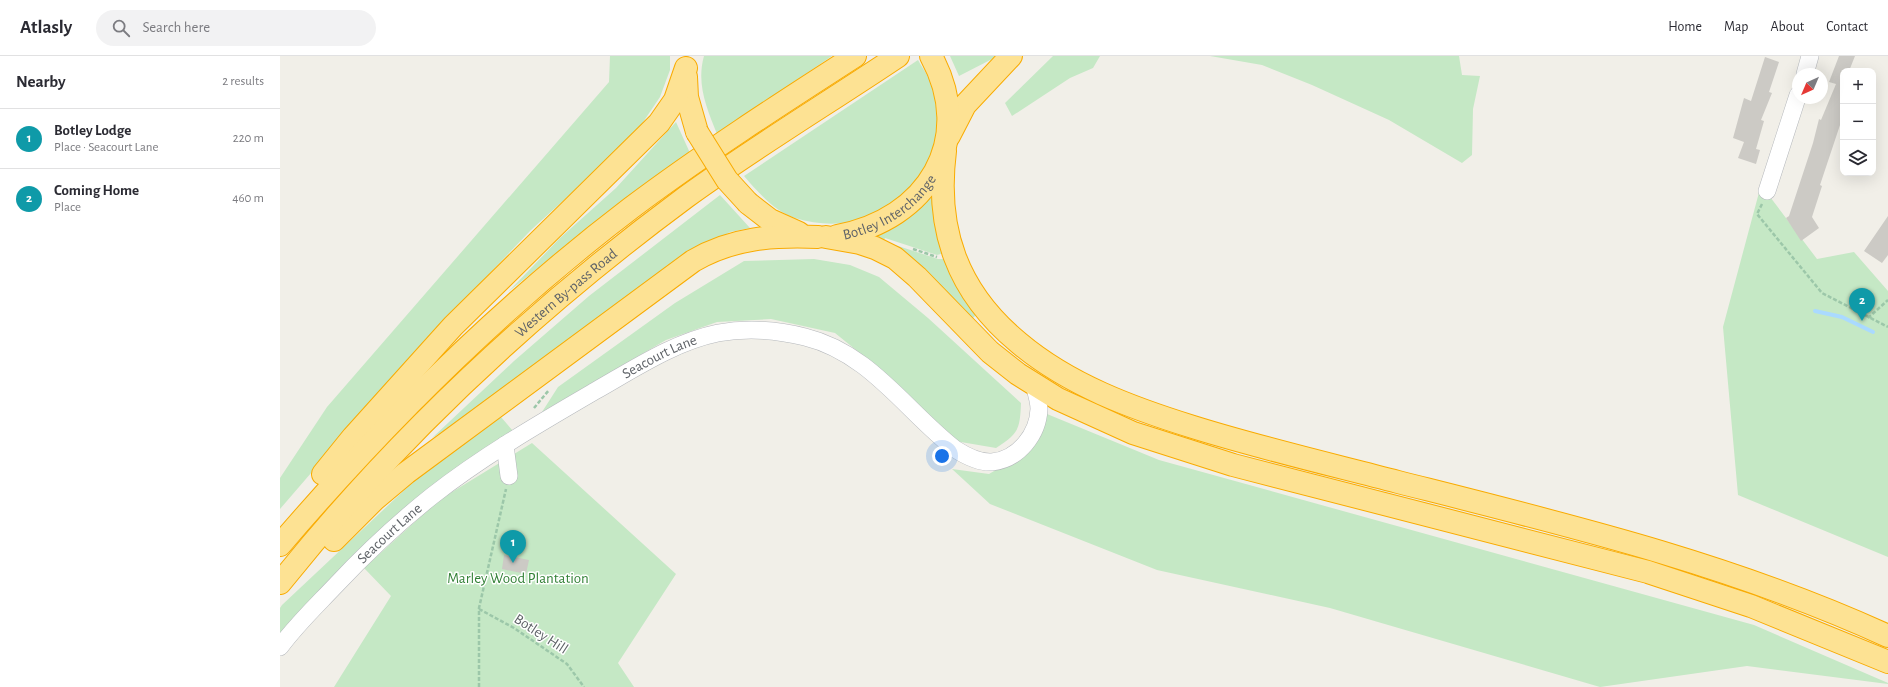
<!DOCTYPE html>
<meta charset="utf-8">
<style>
body{margin:0;font-family:"Alegreya Sans",sans-serif;background:#f2f2f3;color:#2b2b33}
.controls{position:absolute;right:12px;top:12px;display:grid;overflow:hidden;border-radius:8px;box-shadow:0 4px 16px #0002}
.controls button{width:36px;height:36px;display:grid;place-items:center;padding:0;border:0;border-bottom:1px solid #e1e1e2;background:#fff;color:#2b2b33;font:20px sans-serif}
.compass{position:absolute;left:1512px;top:12px;width:36px;height:36px;border-radius:50%;background:#fff;box-shadow:0 4px 16px #0002;rotate:224deg}
.you{position:absolute;left:662px;top:400px;width:14px;height:14px;margin:-10px;border:3px solid #fff;border-radius:50%;background:#1a73e8;box-shadow:0 0 0 6px #1a73e833}
.badge{display:grid;place-items:center;width:26px;height:26px;border-radius:50%;background:#ea4335;color:#fff;font-size:13px;font-weight:700}
.pin{position:absolute;translate:-50% -33px;filter:drop-shadow(0 1px 2px #0008)}
.pin::after{content:'';position:absolute;top:21px;width:14px;height:12px;background:inherit;clip-path:polygon(0 0,100% 0,50% 100%)}
.list{margin:0;padding:0;list-style:none}
h2{display:flex;justify-content:space-between;align-items:center;height:52px;margin:0;padding:0 16px;font-size:17px}
h2 small{font-size:13px;font-weight:400;color:#7c7c81}
.list li{display:grid;grid-template-columns:26px 1fr auto;gap:12px;align-items:center;box-sizing:border-box;height:60px;padding:0 16px;border-top:1px solid #e1e1e2}
.list b{display:block;font-size:15px;white-space:nowrap}
.list p{margin:0;font-size:13px;white-space:nowrap;color:#7c7c81}
.list em{font-size:13px;font-style:normal;color:#7c7c81}
.icon{flex:none;width:22px;height:22px;fill:none;stroke:currentColor;stroke-width:2;stroke-linecap:round;stroke-linejoin:round}
.map{position:relative;flex:none;width:1608px;height:631px;overflow:hidden}
header{display:flex;align-items:center;gap:24px;box-sizing:border-box;height:56px;padding:0 20px;background:#fff;border-bottom:1px solid #e1e1e2}
header strong{font-size:19px}
nav{display:flex;gap:22px;margin-inline-start:auto;font-size:14px}
.search{width:280px;height:36px;background:#f2f2f3;display:flex;align-items:center;gap:10px;box-sizing:border-box;padding:0 14px;border-radius:22px;color:#7c7c81;font-size:15px}
main{display:flex}
aside{flex:1;background:#fff}
.map>svg:first-child{display:block}
</style>
<header>
<strong>Atlasly</strong>
<div class="search"><svg class="icon" aria-label="search" viewBox="0 0 24 24"><circle cx="10" cy="10" r="6"/><path d="M15 15l6 6"/></svg>Search here</div>
<nav><a>Home</a><a>Map</a><a>About</a><a>Contact</a></nav>
</header>
<main>
<aside>
<h2>Nearby<small>2 results</small></h2>
<ul class="list">
<li><span class="badge" style="background:#0f9aa8">1</span><div><b>Botley Lodge</b><p>Place · Seacourt Lane</p></div><em>220 m</em></li>
<li><span class="badge" style="background:#0f9aa8">2</span><div><b>Coming Home</b><p>Place</p></div><em>460 m</em></li>
</ul>
</aside>
<div class="map">
<svg width="1608" height="631" viewBox="0 0 1608 631">
<rect width="100%" height="100%" fill="#f1efe8"/>
<path fill="#c5e8c5" d="M330,0H390V14L380,41L353,81L251,174L144,286L0,453V422L47,351L329,26Z
M424,0H552L437,78C427,53 416,28 424,0Z
M670,0H718L679,20Z
M773,0H820L813,12L790,22L732,60L725,47Z
M930,0H1179L1182,19L1200,20L1193,53L1192,99L1182,107L1109,64L1032,29L982,9Z
M638,4C643,13 651,24 654,34C659,51 658,70 654,88C640,151 576,181 515,162C494,155 478,136 464,120Z
M396,66L410,97L347,141L228,236L280,182L336,132Z
M1481,129L1537,203L1574,196L1608,235V501L1458,439L1443,271Z
M440,139L470,172L450,176L408,200L202,351L152,382L234,305L309,240Z
M650,142L653,143L664,197L657,199L605,182L602,189L596,183L599,179L620,168Z
M612,188L658,203H666L674,224L696,259L688,267Z
M534,203L570,209L599,221L648,262L741,347C740,374 738,378 716,392L675,385L597,311L555,277L491,263L437,266L386,284L262,356L278,331L395,247L464,205Z
M767,358L879,404L1474,569L1608,627V628L1467,610L1320,631L1050,552L877,514L710,448L672,413L709,418L748,395Z
M221,361L233,375L0,577V552L2,549L134,425Z
M252,387L396,518L338,607L354,631H54L111,540L84,512L159,444Z"/>
<g fill="none" stroke-linecap="round" stroke-linejoin="round">
<path stroke="#aadaff" stroke-width="4" d="M1535,255L1562,261L1593,276"/>
</g>
<path fill="#cccac5" d="M1559,0H1575L1569,15H1563V66H1561L1540,129L1542,130L1532,161L1539,172L1521,185L1506,162L1509,160L1533,87L1539,63L1541,64L1556,28L1549,26Z
M1485,1L1499,6L1489,36L1492,37L1481,64L1484,65L1476,93L1480,94L1476,108L1458,102L1464,86L1453,82L1464,42L1471,45Z
M1608,160V199L1602,207L1584,195Z
M224,499L249,504L246,518L222,513Z"/>
<g fill="none" stroke-linecap="round" stroke-linejoin="round">
<g stroke="#b5b8bc" stroke-width="18">
<g id="minor">
<path d="M1525,18L1530,0"/>
<path d="M1487,135L1518,39"/>
<path d="M225,389L229,420"/>
<path id="s1" d="M0,591C16,569 36,550 55,530C85,498 118,467 152,440C203,400 260,367 315,335C354,313 394,286 438,277C466,272 497,274 525,281C590,297 625,354 675,393C686,400 699,407 712,406C739,403 758,378 759,353C759,345 756,336 754,329"/>
</g>
</g>
<g stroke="#f9ab00" stroke-width="24">
<g id="highway">
<path d="M406,21L407,41L417,76"/>
<path d="M669,80L685,49L731,0"/>
<path d="M665,95C655,173 677,236 739,287C789,329 852,352 913,371C980,392 1049,408 1118,426C1284,468 1451,508 1608,580"/>
<path d="M468,147L490,164L519,177"/>
<path id="s2" d="M557,180C647,164 697,84 651,0"/>
<path d="M546,181L580,187L595,192L615,202L637,221L710,296L738,318L778,343L853,377L953,409L1368,516L1471,550L1608,606"/>
<path d="M43,418L73,381L173,270L379,67L395,44L406,12"/>
<path d="M54,484L95,443L126,417L413,205C452,182 493,179 538,181"/>
<path d="M0,489C106,365 221,251 351,152C423,98 499,49 575,0"/>
<path id="s3" d="M0,527C117,381 256,252 406,141C475,91 548,47 618,0"/>
</g>
</g>
<path stroke="#9cc7a9" stroke-width="2.5" stroke-dasharray="4 2" stroke-linecap="butt" d="M1482,148L1477,158L1542,237L1608,271
M633,193L657,201
M1588,262L1608,244
M254,352L269,334
M199,553L234,572L287,608L304,631
M199,631V552L226,433"/>
<use href="#minor" stroke="#fff" stroke-width="17"/>
<use href="#highway" stroke="#fde293" stroke-width="22"/>
<g stroke="#f9ab00" stroke-width="24" stroke-linecap="butt">
<path id="highway-bridge" d="M417,76L447,124L468,147"/>
</g>
<use href="#highway-bridge" stroke="#fde293" stroke-width="22"/>
</g>
<g text-anchor="middle" dominant-baseline="central" stroke-width="3" stroke-linejoin="round" paint-order="stroke">
<g font-size="15" fill="#5f6368" stroke="#fff">
<text stroke="none"><textPath href="#s2" startOffset="61">Botley Interchange</textPath></text>
<text stroke="none"><textPath href="#s3" startOffset="408">Western By-pass Road</textPath></text>
<text stroke="none"><textPath href="#s1" startOffset="482">Seacourt Lane</textPath></text>
<text stroke="none"><textPath href="#s1" startOffset="158">Seacourt Lane</textPath></text>
<text transform="translate(261 578) rotate(33)">Botley Hill</text>
</g>
<g font-size="15" fill="#348238" stroke="#fff">
<text x="238" y="522">Marley Wood Plantation</text>
</g>
</g>
</svg>
<div class="controls">
<button>+</button>
<button>−</button>
<button><svg class="icon" aria-label="layers" viewBox="0 0 24 24"><path d="M12 4l9 5-9 5-9-5zM3 14l9 5 9-5"/></svg></button>
</div>
<svg class="compass" viewBox="-18 -18 36 36"><path d="M0-13l5 13h-10z" fill="#e53935"/><path d="M0 13l5-13h-10z" fill="#7c7c81"/></svg>
<div class="you"></div>
<div class="pin badge" style="left:233px;top:507px;background:#0f9aa8">1</div>
<div class="pin badge" style="left:1582px;top:265px;background:#0f9aa8">2</div>
</div>
</main>
